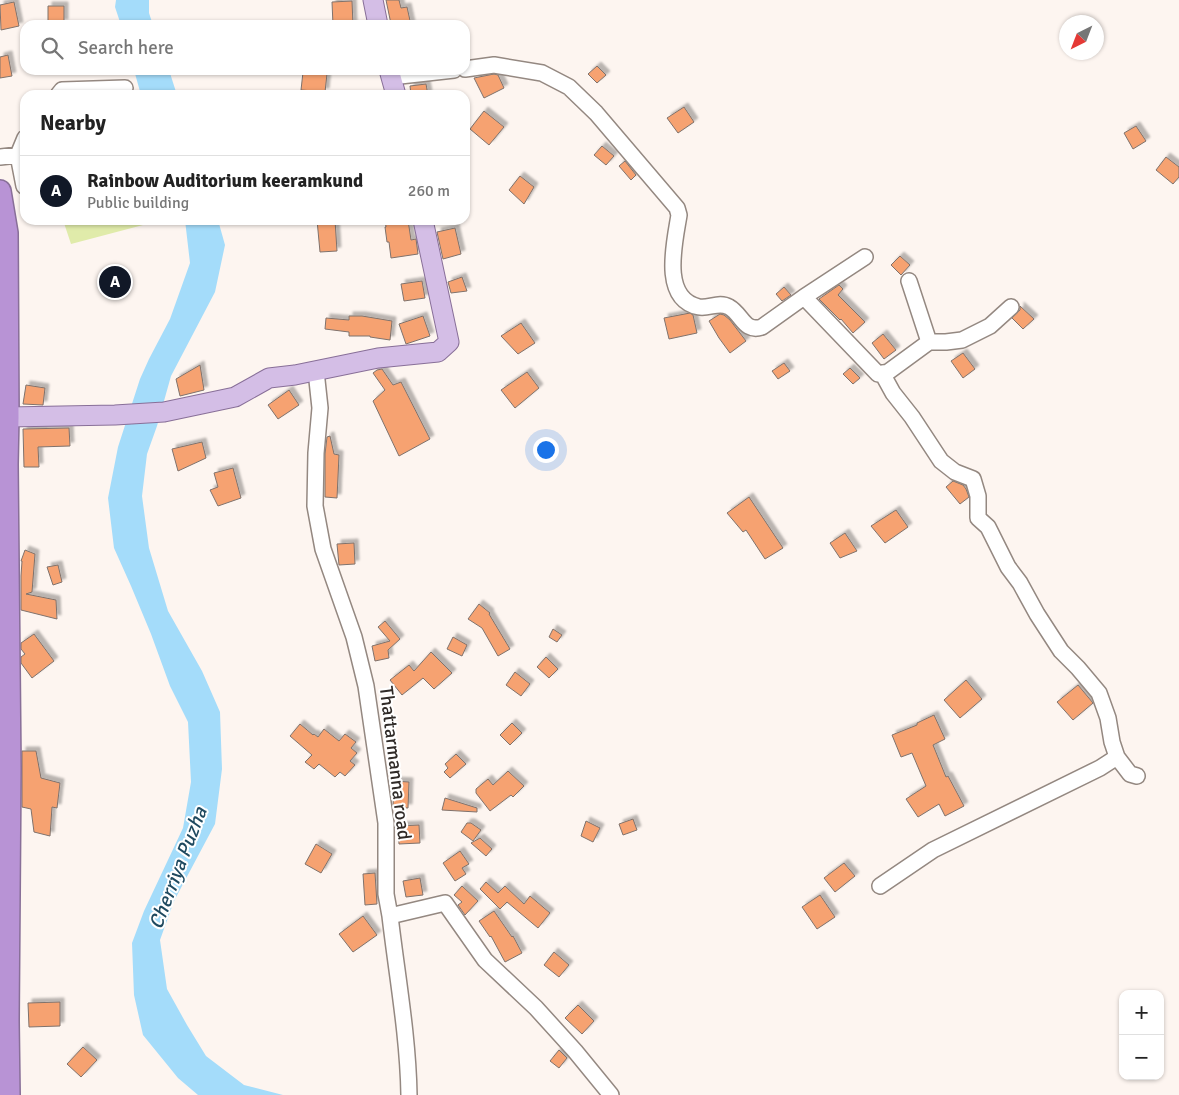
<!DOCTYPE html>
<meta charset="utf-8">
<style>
body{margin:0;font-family:Signika,sans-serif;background:#f2f2f2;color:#222}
.controls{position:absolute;right:15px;bottom:15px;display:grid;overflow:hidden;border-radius:10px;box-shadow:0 1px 4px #0004}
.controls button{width:45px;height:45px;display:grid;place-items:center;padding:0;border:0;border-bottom:1px solid #e0e0e0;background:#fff;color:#222;font:25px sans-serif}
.compass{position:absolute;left:1059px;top:15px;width:45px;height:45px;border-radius:50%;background:#fff;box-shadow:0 1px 4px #0004;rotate:222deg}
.you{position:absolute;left:545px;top:449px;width:18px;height:18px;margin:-12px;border:4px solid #fff;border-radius:50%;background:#1a73e8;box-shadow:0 0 0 8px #1a73e833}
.badge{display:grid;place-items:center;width:32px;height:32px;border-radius:50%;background:#111827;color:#fff;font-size:16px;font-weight:700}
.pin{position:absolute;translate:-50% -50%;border:2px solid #fff;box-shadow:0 1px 5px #0006}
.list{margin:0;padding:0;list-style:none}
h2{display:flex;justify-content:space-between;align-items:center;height:65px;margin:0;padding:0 20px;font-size:21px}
h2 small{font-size:16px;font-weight:400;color:#767676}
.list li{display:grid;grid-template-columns:32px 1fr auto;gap:15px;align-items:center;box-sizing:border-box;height:70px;padding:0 20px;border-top:1px solid #e0e0e0}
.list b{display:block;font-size:19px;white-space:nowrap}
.list p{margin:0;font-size:16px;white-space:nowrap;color:#767676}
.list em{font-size:16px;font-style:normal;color:#767676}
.icon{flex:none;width:28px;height:28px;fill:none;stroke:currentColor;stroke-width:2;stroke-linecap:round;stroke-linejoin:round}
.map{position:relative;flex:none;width:1179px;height:1095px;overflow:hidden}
.search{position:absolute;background:#fff;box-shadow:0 1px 4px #0004;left:20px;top:20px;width:450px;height:55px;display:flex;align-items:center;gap:12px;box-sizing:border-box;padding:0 18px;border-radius:15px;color:#767676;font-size:19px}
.panel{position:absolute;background:#fff;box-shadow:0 1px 4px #0004;left:20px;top:90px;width:450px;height:135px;border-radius:15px}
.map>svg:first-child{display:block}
</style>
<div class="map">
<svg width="1179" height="1095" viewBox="0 0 1179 1095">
<defs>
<filter id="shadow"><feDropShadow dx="4" dy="-4" stdDeviation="1" flood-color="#0004"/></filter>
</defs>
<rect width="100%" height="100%" fill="#fdf5f0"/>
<path fill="#e0ebaa" d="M63,220H162L71,244Z"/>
<path fill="#a4dcfa" d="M116,0H149V13L153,25H121L115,7Z
M134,70H169L177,95H141Z
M185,220H218L225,245L215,292L171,376L157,426L147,454L142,496L149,548L168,611L202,671L220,712L222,769L215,824L174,901L160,940L167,989L187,1025L206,1056L244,1085L283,1095H198L178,1078L143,1035L134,995L132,943L144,911L183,828L191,782L188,722L170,686L151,634L131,586L114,548L108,498L118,447L140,379L149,359L170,319L190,263Z"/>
<path fill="#f6a271" stroke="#7f726c" filter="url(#shadow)" d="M386,0H399L401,8L407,7L411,25H400V23L391,24Z
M352,1L353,25H333L332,2Z
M14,2L19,26L1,30L0,5Z
M48,6H64V23H48Z
M8,55L12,76L0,78V57Z
M597,66L606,75L597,83L588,74Z
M303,72L327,74L325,92L301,90Z
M494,74L498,75L504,88L484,98L474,78Z
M426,84L428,95H411L410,86Z
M684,107L694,122L678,133L667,118Z
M484,111L504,127L489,145L470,129Z
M1136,126L1146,141L1133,149L1124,133Z
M602,146L614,156L606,165L594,155Z
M1166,157L1179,167V177L1173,184L1156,170Z
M625,161L636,175L631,180L619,166Z
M520,176L534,187L524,204L509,190Z
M317,220H335L337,251L320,252Z
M385,220H408L411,240L416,239L418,254L391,258L389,242H387L385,227H386Z
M455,228L461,254L443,259L437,232Z
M900,256L910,265L901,275L891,265Z
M462,277L467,291L451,293L448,282Z
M422,281L425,298L404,301L401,284Z
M839,285L843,289L838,295L865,322L853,333L841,319L840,320L819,299Z
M784,287L791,295L782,301L776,294Z
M1020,306L1034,319L1023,329L1012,318L1020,310Z
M690,313L693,315L697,333L669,339L664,318Z
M720,314L724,315L730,320L746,341L730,353L719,338L709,321Z
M349,316H362L392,321L390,340L370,337V336H349V332L325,329L326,318L349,320Z
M423,316L430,336L406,344L399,324Z
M521,323L535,343L518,354L501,336Z
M883,334L896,350L884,359L872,343Z
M963,353L975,369L963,378L951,361Z
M784,363L790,371L778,379L772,371Z
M200,365L204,390L180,396L176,379Z
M850,368L860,378L853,384L843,374Z
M382,369L393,385L401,382L430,439L399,456L373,401L385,390L373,373L377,370Z
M527,372L539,388L515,408L501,390Z
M26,385L45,388L43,405L23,404Z
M289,390L299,405L278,419L268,405Z
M69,428L70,446L38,447L39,467H24L23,429Z
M330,436L334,454L339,455L337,498L325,497V454L327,437Z
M202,442L206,458L178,471L172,449Z
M233,468L241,498L218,506L210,490L218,487L214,473Z
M953,481L963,485L966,489L969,497L960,504L946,487Z
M749,497L783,548L765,559L746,530L743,532L727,513Z
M896,510L908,527L885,543L871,526Z
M845,533L857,551L840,558L830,543Z
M354,543L355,564L339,565L337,544Z
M25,550L35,554L32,592L26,594L56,600L57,619L21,610V576L22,561H21Z
M58,565L62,582L53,585L47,567Z
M479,604L490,613L489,614L510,649L498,656L482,628L468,619Z
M385,621L400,639L388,650L389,658L375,661L372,646L390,641L378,627Z
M553,629L562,635L557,642L549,637Z
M34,634L54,661L32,678L21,663V657L25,654L21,649V643Z
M453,637L467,645L462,656L447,649Z
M431,652L452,673L434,689L423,678L402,695L390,680L409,665L414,671Z
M546,657L558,669L549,678L537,667Z
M515,672L530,684L521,696L506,685Z
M966,680L982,699L960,718L944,700Z
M1078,685L1093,703L1073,720L1057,702Z
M934,715L945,739L933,745L946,777L948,776L964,806L945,816L939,804L918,817L906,799L926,786L912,753L901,757L892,735L917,725V723Z
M512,723L522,733L510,745L500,735Z
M300,724L313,735L314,734L318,737L324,729L339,741L345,734L356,742L351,748L357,753L350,761L355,765L345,776L340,772L335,777L319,764L314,769L305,762L312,755L290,736Z
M22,751H36L41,778L60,783L57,808L52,807L50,836L34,832L31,809L22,807Z
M456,754L466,764L450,778L444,772L448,768L445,764Z
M508,771L524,786L513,797L511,795L490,811L476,793V789L488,779L493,785Z
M394,781L409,782L408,808L393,807Z
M445,798L477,808V812L442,810Z
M633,819L637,830L623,835L619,824Z
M586,821L600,828L593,842L581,836Z
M467,823H471L481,830L473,841L461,832Z
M419,825L420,843L399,844L398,826Z
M480,838L492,849L486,856L471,843Z
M316,844L332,854L321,873L305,864Z
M460,851L469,864L462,868L466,874L455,881L443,863Z
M844,863L855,876L835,892L824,878Z
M375,873L377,904L365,905L363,874Z
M420,878L423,895L406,897L403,881Z
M486,882L498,893L505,886L524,904L530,896L550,913L538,928L507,902L500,909L480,889Z
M462,886L478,901L465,915L458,905L462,902L454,895Z
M820,895L835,917L817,929L802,907Z
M494,911L512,937L513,936L522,953L505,962L491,936L490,937L479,921Z
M363,916L377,935L353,952L339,934Z
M554,952L569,965L559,977L544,965Z
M60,1002V1026L29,1027L28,1003Z
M578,1005L594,1021L582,1034L565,1018Z
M83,1047L97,1060L81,1077L67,1064Z
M559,1050L567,1058L559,1068L550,1061Z"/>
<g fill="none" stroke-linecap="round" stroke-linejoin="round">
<g stroke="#948881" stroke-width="18">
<path id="minor" d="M465,69L494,65L542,73L569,87L596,113L677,208L679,215C675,241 660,299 699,307C709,309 719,301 729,307C742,314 744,333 762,327L804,297L865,257
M391,77L454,70
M58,95L62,90L125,88
M0,157L18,155
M24,186L18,155L25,138
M909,281L929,342
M804,297L878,374L888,372L929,342H946L962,340L990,326L1011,307
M316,371L320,408L316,453L315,506L323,549L354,637L366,686L386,823V894L390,916L445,903L485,960L536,1008L575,1051L611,1095
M882,373L893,393L912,417L941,461L955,472L973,479L978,496V518L988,527L1008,567L1020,583L1037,614L1061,651L1078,668L1099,693L1108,718L1112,742L1117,757L1130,774L1137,776
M880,886L933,850L1100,768L1117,757
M390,916C397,976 408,1035 409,1095"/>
</g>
<g stroke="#886f98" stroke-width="21">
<path id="major" d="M373,0L378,25
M389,70L396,95
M8,417L115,415L164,412L235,397L269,378L295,375L378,358L438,352L449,342L423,220"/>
</g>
<g stroke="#886f98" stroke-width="24">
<path id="highway" d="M0,191L7,233L8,417L7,464L10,768L8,1021L9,1095"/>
</g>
<use href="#minor" stroke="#fff" stroke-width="15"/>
<use href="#major" stroke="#d4bee6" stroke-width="19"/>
<use href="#highway" stroke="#b893d5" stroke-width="21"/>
</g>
<g text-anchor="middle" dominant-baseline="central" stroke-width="4" stroke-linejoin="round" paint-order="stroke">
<g font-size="19" fill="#302b28" stroke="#fff">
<text transform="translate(395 763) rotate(83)">Thattarmanna road</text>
</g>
<g font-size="20" font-style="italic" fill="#1f4a60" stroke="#fff">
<text transform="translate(178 868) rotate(-69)">Cherriya Puzha</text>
</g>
</g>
</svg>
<div class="controls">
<button>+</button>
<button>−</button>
</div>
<svg class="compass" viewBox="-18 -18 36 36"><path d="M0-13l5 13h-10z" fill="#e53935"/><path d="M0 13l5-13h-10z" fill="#767676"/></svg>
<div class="you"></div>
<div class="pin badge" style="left:115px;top:282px">A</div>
<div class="search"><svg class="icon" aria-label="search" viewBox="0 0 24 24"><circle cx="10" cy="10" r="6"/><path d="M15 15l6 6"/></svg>Search here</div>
<section class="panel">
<h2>Nearby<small></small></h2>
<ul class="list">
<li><span class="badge">A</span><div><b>Rainbow Auditorium keeramkund</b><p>Public building</p></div><em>260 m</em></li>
</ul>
</section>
</div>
